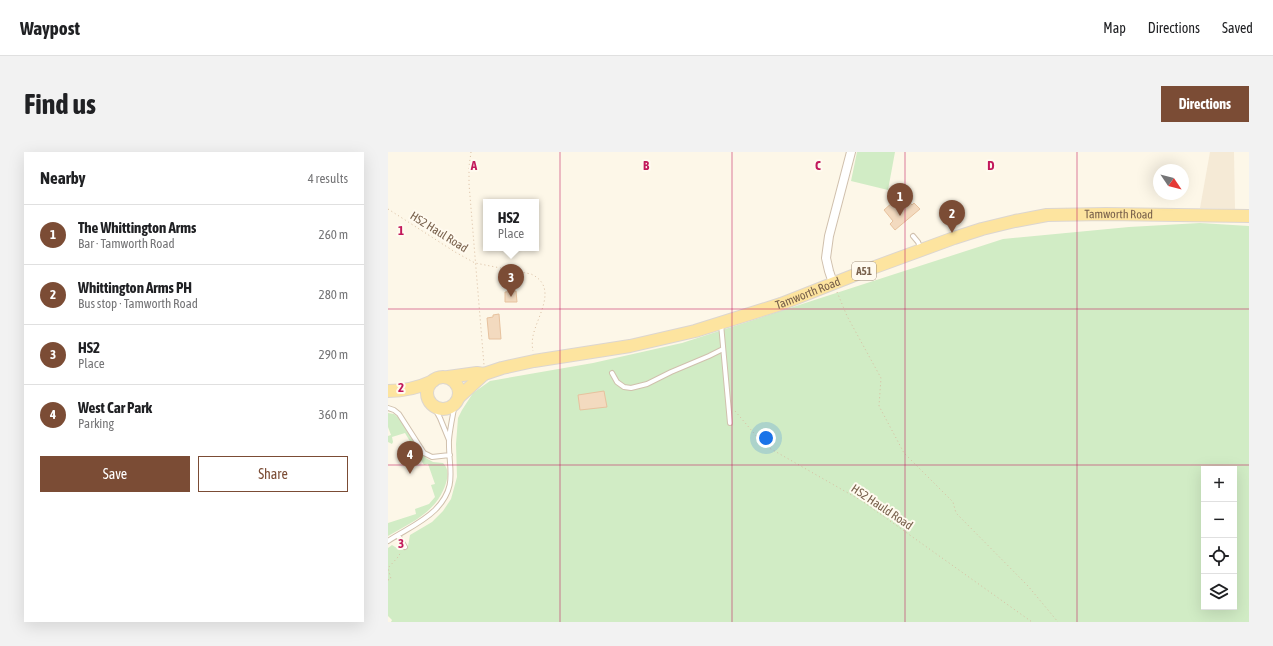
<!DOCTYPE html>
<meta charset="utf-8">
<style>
body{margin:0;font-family:"Asap Condensed",sans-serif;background:#f2f2f2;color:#202124}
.controls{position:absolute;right:12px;bottom:12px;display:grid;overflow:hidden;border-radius:0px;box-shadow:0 4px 16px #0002}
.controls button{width:36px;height:36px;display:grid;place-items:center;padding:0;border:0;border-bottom:1px solid #e0e0e0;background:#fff;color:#202124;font:20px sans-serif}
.compass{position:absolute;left:765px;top:12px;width:36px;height:36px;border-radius:50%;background:#fff;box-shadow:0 4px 16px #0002;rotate:125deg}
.you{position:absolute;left:378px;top:286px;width:14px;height:14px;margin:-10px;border:3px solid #fff;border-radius:50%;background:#1a73e8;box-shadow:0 0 0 6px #1a73e833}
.badge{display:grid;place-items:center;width:26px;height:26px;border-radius:50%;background:#7b4c35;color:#fff;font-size:13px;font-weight:700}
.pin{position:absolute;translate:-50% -33px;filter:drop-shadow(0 1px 2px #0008)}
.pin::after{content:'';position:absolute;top:21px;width:14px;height:12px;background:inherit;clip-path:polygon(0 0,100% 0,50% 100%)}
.popup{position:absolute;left:95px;top:47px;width:56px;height:52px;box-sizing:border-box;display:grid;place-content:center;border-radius:0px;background:#fff;filter:drop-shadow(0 1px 3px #0005);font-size:13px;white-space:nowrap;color:#757577}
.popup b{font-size:15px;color:#202124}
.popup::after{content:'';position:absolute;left:50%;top:100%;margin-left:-8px;border:8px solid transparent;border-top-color:#fff}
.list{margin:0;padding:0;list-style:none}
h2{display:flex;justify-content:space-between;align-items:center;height:52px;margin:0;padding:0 16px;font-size:17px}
h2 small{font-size:13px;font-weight:400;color:#757577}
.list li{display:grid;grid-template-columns:26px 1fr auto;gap:12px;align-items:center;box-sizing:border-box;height:60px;padding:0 16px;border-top:1px solid #e0e0e0}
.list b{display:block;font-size:15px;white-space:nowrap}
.list p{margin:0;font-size:13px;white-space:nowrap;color:#757577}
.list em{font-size:13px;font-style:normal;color:#757577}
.actions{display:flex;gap:8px;padding:12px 16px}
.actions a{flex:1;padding:9px 0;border:1px solid #7b4c35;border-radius:0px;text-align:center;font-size:14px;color:#7b4c35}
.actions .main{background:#7b4c35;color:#fff}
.icon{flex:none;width:22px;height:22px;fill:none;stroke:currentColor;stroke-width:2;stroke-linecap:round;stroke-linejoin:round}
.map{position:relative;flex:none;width:861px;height:470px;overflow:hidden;border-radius:0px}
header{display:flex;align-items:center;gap:24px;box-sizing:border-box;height:56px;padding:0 20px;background:#fff;border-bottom:1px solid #e0e0e0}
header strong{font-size:19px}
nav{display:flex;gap:22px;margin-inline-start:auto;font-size:14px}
.intro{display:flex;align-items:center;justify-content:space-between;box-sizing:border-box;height:96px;padding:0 24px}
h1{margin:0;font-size:28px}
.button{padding:10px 18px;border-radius:0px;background:#7b4c35;color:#fff;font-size:14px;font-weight:700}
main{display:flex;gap:24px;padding:0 24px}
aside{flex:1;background:#fff;border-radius:0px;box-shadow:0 4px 16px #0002}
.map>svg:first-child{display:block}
</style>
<header>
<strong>Waypost</strong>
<nav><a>Map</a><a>Directions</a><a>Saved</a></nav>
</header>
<div class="intro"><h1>Find us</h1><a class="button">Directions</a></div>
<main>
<aside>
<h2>Nearby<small>4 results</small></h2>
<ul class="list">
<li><span class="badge">1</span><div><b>The Whittington Arms</b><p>Bar · Tamworth Road</p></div><em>260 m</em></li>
<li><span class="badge">2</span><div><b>Whittington Arms PH</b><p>Bus stop · Tamworth Road</p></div><em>280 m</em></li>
<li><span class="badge">3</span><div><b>HS2</b><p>Place</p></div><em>290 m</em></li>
<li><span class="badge">4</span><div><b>West Car Park</b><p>Parking</p></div><em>360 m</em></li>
</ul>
<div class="actions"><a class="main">Save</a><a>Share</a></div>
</aside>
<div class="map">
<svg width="861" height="470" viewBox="0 0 861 470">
<rect width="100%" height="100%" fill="#fdf7e8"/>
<path fill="#f5ead6" d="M822,0H846L847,57L812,56Z"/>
<path fill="#d1ecc5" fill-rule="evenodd" d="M469,0H507L500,38L463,29Z
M812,71L861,74V470H3L4,468L0,464V396L4,393L12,398L20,394L22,383L44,370L55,359L63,347L69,325L68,292L70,266L74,258L85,241L102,229L205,211L294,191L615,87L741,75ZM816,317H846V455H816Z
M0,261L6,262L12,267L38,306L45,310L55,311C61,317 60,324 58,331C49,360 24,370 0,384V371L28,362L27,357L41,352L47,345L43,333L47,332L40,312L36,313L17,281L4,285L5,290L4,292L0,290V284L3,283L0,275Z"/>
<path fill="#f3dabf" stroke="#e7c29e" d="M514,42L524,53L526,51L532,57L507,78L502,72L505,69L496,58Z
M128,139L129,150H117V140Z
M111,162L113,187H101L99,166L105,165V163Z
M216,239L219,255L192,258L190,243Z"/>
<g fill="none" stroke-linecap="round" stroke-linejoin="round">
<g stroke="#d0c0ad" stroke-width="6">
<path id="service" d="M525,84L530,90L533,97
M333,172L342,271
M224,221L229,230L236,235L243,236L259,232L283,220L321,204L335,197
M45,253L52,266L61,288
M0,256L6,258L11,262L36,301L44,305L62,303
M10,383L17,395
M0,389C15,379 34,371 47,358C71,334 60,316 61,288C62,276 65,263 67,251"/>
</g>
<g stroke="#d0c0ad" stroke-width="10">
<path id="minor" d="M445,131L441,119L438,106L441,84L463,0"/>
</g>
<g stroke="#dcd6d0" stroke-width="14">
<g id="primary">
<path id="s1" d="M60,225L89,221L96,222L114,216L146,209L242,194L307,179L393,152L487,115L566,86L594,77L627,69L659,63L718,62L861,64"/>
<circle cx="55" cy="241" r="16"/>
<path d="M0,239C16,239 30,236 45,229"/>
<path d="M71,245L96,222"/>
</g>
</g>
<path stroke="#d9bda1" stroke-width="1" stroke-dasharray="1 3" stroke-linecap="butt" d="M83,0L81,15V32L96,213
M0,57L67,100L87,111L143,122C171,135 149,164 145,184C144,189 144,194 145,199
M449,140L459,164L493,226L491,254L516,301L565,350L568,361L640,434L670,470
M347,259L376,293L474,349L644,470
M0,428L3,427L0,416L10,405L13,400"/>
<use href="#service" stroke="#fff" stroke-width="4"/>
<use href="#minor" stroke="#fff" stroke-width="8"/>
<use href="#primary" stroke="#fde49f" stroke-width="12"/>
</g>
<path fill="none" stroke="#c2185b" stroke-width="1" stroke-opacity="0.55" d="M172,0V470M344,0V470M517,0V470M689,0V470M0,157H861M0,313H861"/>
<g text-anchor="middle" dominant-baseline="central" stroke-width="4" stroke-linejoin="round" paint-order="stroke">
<rect fill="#fffaef" stroke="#a08e7c" stroke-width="1" x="464" y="110" width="24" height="18" rx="3"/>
<g font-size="11" font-weight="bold" fill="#78604b">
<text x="476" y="119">A51</text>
</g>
<g font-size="12" fill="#78604b" stroke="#fffaef">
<text stroke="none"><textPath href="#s1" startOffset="695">Tamworth Road</textPath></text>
<text transform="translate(51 80) rotate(32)">HS2 Haul Road</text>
<text stroke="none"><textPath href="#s1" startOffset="371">Tamworth Road</textPath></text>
<text transform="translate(494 355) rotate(34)">HS2 Hauld Road</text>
</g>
</g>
<g font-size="13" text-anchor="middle" font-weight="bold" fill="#c2185b" stroke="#fffaef" stroke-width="4" stroke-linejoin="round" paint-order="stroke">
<text x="86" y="18">A</text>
<text x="258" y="18">B</text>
<text x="430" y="18">C</text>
<text x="603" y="18">D</text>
<text x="13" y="83">1</text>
<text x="13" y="240">2</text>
<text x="13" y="396">3</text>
</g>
</svg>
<div class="controls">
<button>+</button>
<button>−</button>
<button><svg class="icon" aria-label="locate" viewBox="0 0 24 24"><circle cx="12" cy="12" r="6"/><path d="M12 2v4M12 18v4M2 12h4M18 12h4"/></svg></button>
<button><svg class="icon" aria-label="layers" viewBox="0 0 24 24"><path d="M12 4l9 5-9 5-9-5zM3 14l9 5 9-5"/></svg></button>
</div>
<svg class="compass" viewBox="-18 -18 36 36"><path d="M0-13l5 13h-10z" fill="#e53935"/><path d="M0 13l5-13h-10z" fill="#757577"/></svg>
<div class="you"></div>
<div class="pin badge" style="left:512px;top:64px">1</div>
<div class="pin badge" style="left:564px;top:81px">2</div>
<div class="pin badge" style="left:123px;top:145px">3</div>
<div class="popup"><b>HS2</b>Place</div>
<div class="pin badge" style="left:22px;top:322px">4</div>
</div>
</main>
